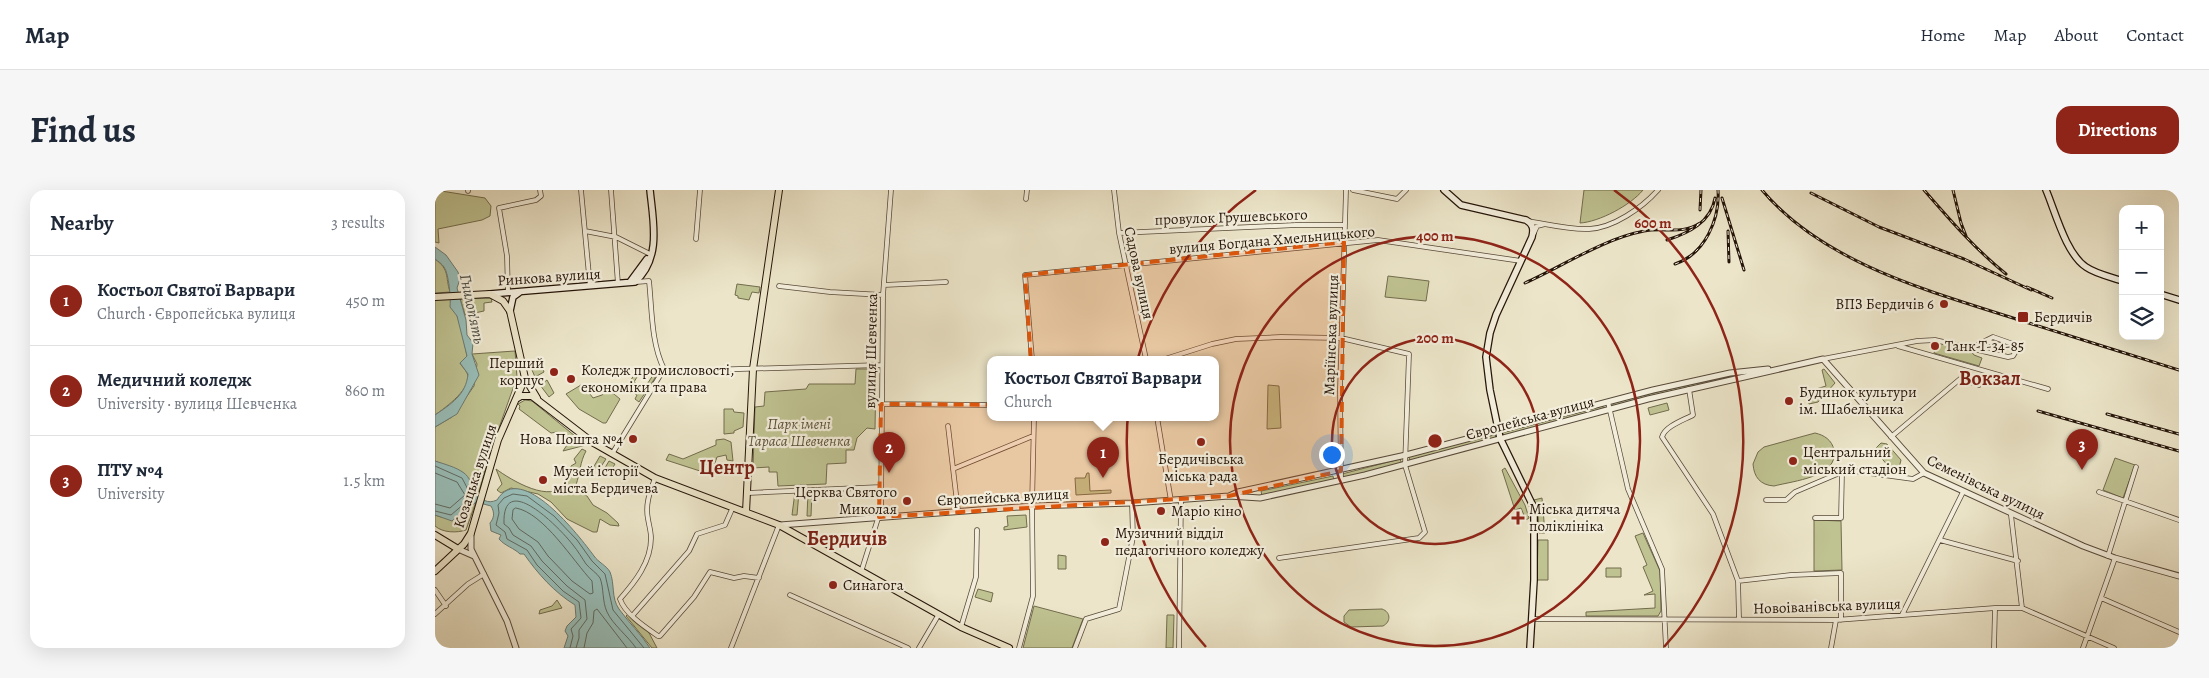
<!DOCTYPE html>
<meta charset="utf-8">
<style>
body{margin:0;font-family:Alegreya,serif;background:#f6f6f7;color:#1f2937}
.controls{position:absolute;right:15px;top:15px;display:grid;overflow:hidden;border-radius:10px;box-shadow:0 5px 20px #0002}
.controls button{width:45px;height:45px;display:grid;place-items:center;padding:0;border:0;border-bottom:1px solid #e0e1e3;background:#fff;color:#1f2937;font:25px sans-serif}
.you{position:absolute;left:896px;top:264px;width:18px;height:18px;margin:-12px;border:4px solid #fff;border-radius:50%;background:#1a73e8;box-shadow:0 0 0 8px #1a73e833}
.badge{display:grid;place-items:center;width:32px;height:32px;border-radius:50%;background:#8f2418;color:#fff;font-size:16px;font-weight:700}
.pin{position:absolute;translate:-50% -41px;filter:drop-shadow(0 1px 2px #0008)}
.pin::after{content:'';position:absolute;top:26px;width:18px;height:15px;background:inherit;clip-path:polygon(0 0,100% 0,50% 100%)}
.popup{position:absolute;left:552px;top:166px;width:232px;height:65px;box-sizing:border-box;display:grid;place-content:center;border-radius:10px;background:#fff;filter:drop-shadow(0 1px 4px #0005);font-size:16px;white-space:nowrap;color:#747a83}
.popup b{font-size:19px;color:#1f2937}
.popup::after{content:'';position:absolute;left:50%;top:100%;margin-left:-10px;border:10px solid transparent;border-top-color:#fff}
.list{margin:0;padding:0;list-style:none}
h2{display:flex;justify-content:space-between;align-items:center;height:65px;margin:0;padding:0 20px;font-size:21px}
h2 small{font-size:16px;font-weight:400;color:#747a83}
.list li{display:grid;grid-template-columns:32px 1fr auto;gap:15px;align-items:center;box-sizing:border-box;height:90px;padding:0 20px;border-top:1px solid #e0e1e3}
.list b{display:block;font-size:19px;white-space:nowrap}
.list p{margin:0;font-size:16px;white-space:nowrap;color:#747a83}
.list em{font-size:16px;font-style:normal;color:#747a83}
.icon{flex:none;width:28px;height:28px;fill:none;stroke:currentColor;stroke-width:2;stroke-linecap:round;stroke-linejoin:round}
.map{position:relative;flex:none;width:1744px;height:458px;overflow:hidden;border-radius:15px}
header{display:flex;align-items:center;gap:30px;box-sizing:border-box;height:70px;padding:0 25px;background:#fff;border-bottom:1px solid #e0e1e3}
header strong{font-size:24px}
nav{display:flex;gap:28px;margin-inline-start:auto;font-size:18px}
.intro{display:flex;align-items:center;justify-content:space-between;box-sizing:border-box;height:120px;padding:0 30px}
h1{margin:0;font-size:35px}
.button{padding:12px 22px;border-radius:15px;background:#8f2418;color:#fff;font-size:18px;font-weight:700}
main{display:flex;gap:30px;padding:0 30px}
aside{flex:1;background:#fff;border-radius:15px;box-shadow:0 5px 20px #0002}
.map>svg:first-child{display:block}
</style>
<header>
<strong>Map</strong>
<nav><a>Home</a><a>Map</a><a>About</a><a>Contact</a></nav>
</header>
<div class="intro"><h1>Find us</h1><a class="button">Directions</a></div>
<main>
<aside>
<h2>Nearby<small>3 results</small></h2>
<ul class="list">
<li><span class="badge">1</span><div><b>Костьол Святої Варвари</b><p>Church · Європейська вулиця</p></div><em>450 m</em></li>
<li><span class="badge">2</span><div><b>Медичний коледж</b><p>University · вулиця Шевченка</p></div><em>860 m</em></li>
<li><span class="badge">3</span><div><b>ПТУ №4</b><p>University</p></div><em>1.5 km</em></li>
</ul>
</aside>
<div class="map">
<svg width="1744" height="458" viewBox="0 0 1744 458">
<rect width="100%" height="100%" fill="#ece5c9"/>
<filter id="stains"><feTurbulence type="fractalNoise" baseFrequency=".004" numOctaves="4"/><feColorMatrix values="0 0 0 0 .2 0 0 0 0 .09 0 0 0 0 .02 0 0 0 .5 -.17"/></filter>
<radialGradient id="worn" r=".72"><stop offset=".6" stop-color="#630" stop-opacity="0"/><stop offset="1" stop-color="#630" stop-opacity=".3"/></radialGradient>
<path fill="#bfc291" stroke="#726c4d" d="M0,0L50,8L56,16L55,26L47,30L3,39L4,53L0,52Z
M1149,0H1208C1196,15 1164,32 1145,33Z
M0,69C15,80 10,86 15,102L0,103Z
M953,86L994,91L991,111L950,107Z
M302,94L325,97L324,103L317,102L314,110L303,108V106L300,105Z
M16,108L26,137L32,166L25,173C27,177 31,180 32,183C39,197 10,218 0,225V110Z
M25,108H56L57,112L49,113V121L30,125Z
M1503,151L1535,160L1539,165L1547,168L1544,176L1499,163Z
M80,161L82,187L53,269L43,306L27,282L0,271V237L17,227L39,196L42,174L37,164Z
M104,169L109,182L100,187L94,173Z
M421,179H441L440,239L432,238L422,248L419,260H411V273L392,274L391,294L343,296L342,282H334V277L318,278L320,217L329,216L330,202L371,199L374,194H420Z
M1389,179L1400,193L1383,212L1374,214L1371,202L1391,196L1387,180Z
M1317,181L1318,184L1178,217V212Z
M220,182V188L204,212L200,209L202,205L191,198L199,185L202,187L199,192L209,199Z
M112,190L119,203L114,207L105,195Z
M146,195L149,196L158,208L167,205L174,200L185,209L171,233H168L144,219L131,204Z
M833,195L844,196L846,238L832,239Z
M90,210L97,211L151,255L128,261L132,255L137,254L136,250L122,242L116,243L84,219L85,216L83,214Z
M1232,213L1234,220L1215,225L1213,218Z
M1167,215L1169,219L1069,246L1067,241Z
M289,219H298L299,222L309,223L308,237L299,241V243L289,244Z
M1059,243L1061,248L975,272L974,266Z
M1380,243C1389,245 1397,250 1399,260C1404,287 1358,291 1339,296C1325,295 1319,287 1318,274L1323,262L1329,257Z
M289,249L296,252L298,271L292,270L291,265L282,267L280,273L272,274L265,281L231,270L234,264L248,269L281,255V250Z
M1446,253L1452,254L1466,270L1464,278H1455L1442,263L1441,258Z
M147,259L151,261C145,272 145,283 141,295L136,297L152,306L158,315L172,323L183,333L184,336L175,335L165,329L162,342H158L132,329L116,312L103,304L76,298L66,303L62,300L67,294L61,279C76,290 117,315 130,293C135,286 136,285 136,276L141,273L139,269Z
M165,266L171,269L163,281L158,278Z
M1680,268L1700,275L1688,308L1668,300Z
M965,269L967,274L908,289L907,284Z
M174,271L180,274L172,287L167,283Z
M1070,278L1090,315L1094,328L1091,330L1086,318L1080,320L1067,280Z
M652,283H654L655,301L676,300V303L641,305L640,288H650Z
M898,286L899,291L827,306L826,301Z
M360,302H364L362,325H357Z
M373,303H377L376,326H372Z
M1107,308L1110,343H1104L1103,323L1099,310Z
M41,312L31,340C22,343 8,343 0,336V325C15,332 30,321 41,312Z
M591,325L592,337L569,340V337L573,336L572,326Z
M1379,330L1406,331L1407,380L1379,381Z
M1208,343L1225,381L1226,421L1223,426H1151V422L1220,418V404L1209,405L1218,401L1208,377L1212,375L1200,346Z
M1103,350H1113V390H1102Z
M623,365L631,366V379H623Z
M1171,378H1186V387H1171Z
M543,399L558,403L556,412L540,407Z
M122,410L127,418L104,424L105,420L117,416Z
M599,416L648,429L637,458H588Z
M947,419C956,422 956,432 948,436L916,437L909,432V426L914,420Z
M193,424L213,441L222,458H217L191,426Z
M732,425H739L738,458H731Z"/>
<path fill="#99bfba" stroke="#6b7b73" d="M0,57L11,65L23,82L25,89L22,98L31,130L32,145L38,153L37,164L44,185L22,224L0,237V225C16,214 31,205 33,184L25,173L32,166L22,126L15,117C16,109 14,84 9,77C7,74 3,71 0,69Z
M0,271C9,274 21,277 29,283C39,290 42,319 62,310C86,270 145,347 159,366C163,372 172,376 175,382C180,394 176,408 184,419C194,433 206,444 215,458H129L133,446L130,441L132,436L141,427L140,415C119,402 103,384 89,364H85C79,358 70,356 64,349L66,345L56,341L55,333C59,328 60,323 56,316L41,312L17,331L0,325Z"/>
<g fill="none" stroke-linecap="round" stroke-linejoin="round">
<path stroke="#5f6a62" stroke-width="1" d="M0,276L27,288L37,307L16,325L0,321
M0,283L22,292L30,305L15,318L0,314
M81,318C109,323 138,371 157,391L158,403L155,404L137,391L113,366L103,352L84,339L77,329L78,320Z
M135,458L138,446L136,439L146,428L144,412L128,401L102,375L92,360L72,349L70,342L61,335L64,323L63,315L69,308L78,304L92,306L119,326L142,350L157,371L170,384L178,420L209,458
M141,458L144,448V440L152,429L150,410L132,396L107,371L96,356L78,345L74,338L69,334C67,279 125,338 138,355C143,361 147,368 151,374C155,379 162,383 165,388C169,398 167,411 172,422C178,435 193,446 201,458
M149,458L152,443L158,433L159,421L162,419L192,458"/>
<g stroke="#574939" stroke-width="5.5">
<path id="minor" d="M146,0L155,96
M176,0L183,94
M679,0L684,43L711,169
M918,0L962,9L971,0
M33,1V0
M591,9L592,0
M1092,31C1112,34 1134,40 1154,39C1178,38 1207,18 1223,0
M150,41L181,47L215,64
M684,43L861,35H910
M1099,43L1102,36L1110,34
M261,49L265,0
M201,92L214,91C217,119 216,153 229,179
M449,95L511,92
M344,96L395,102L448,105
M73,102L72,66L64,18L101,10L106,6L105,0
M1549,153L1555,152L1571,157
M1463,156L1613,199
M597,169L590,85L943,50L1086,71
M730,169L777,154L801,149L846,147L906,148L974,164L970,275L990,342L984,348L844,368
M1388,169L1482,151L1500,150L1573,167L1578,166L1581,161L1578,154L1558,147L1538,157
M229,179L271,180L446,175
M1254,199L1258,225C1249,230 1230,236 1227,247L1278,324L1303,391L1356,385L1406,383V430
M1173,212L1193,299L1227,379L1231,458
M446,214L556,215
M722,227L736,311
M513,236L523,321
M1456,247L1525,189L1544,195
M177,264L229,179
M518,279L598,246
M220,288C215,302 210,314 213,329C214,335 216,342 216,348C216,372 200,392 185,409C190,424 210,437 223,446H225L259,407L275,382L299,388L309,386L324,388
M906,291L905,200L911,0
M1664,302L1744,330
M313,303L446,297
M1331,310H1351L1360,302L1407,282
M1576,325L1587,418
M1380,328H1406L1407,282L1412,280L1478,289L1489,283
M1505,350L1583,371
M1673,366L1701,277
M427,379L446,319L448,105L456,0
M1303,391L1304,429
M0,400L11,416
M355,405L473,458
M1666,408L1744,442
M0,424L33,394L49,384
M198,425L254,361L262,344L290,335L298,317
M1467,425L1528,302
M1097,429L1401,430L1560,418H1587L1679,458
M526,437L541,387L542,340
M296,458L344,335
M484,458L504,424
M584,458L598,406L597,316L599,227
M640,458L651,429L684,419L698,347L697,313
M744,458L746,310
M1396,458L1401,430
M1559,458L1560,418
M1648,458L1680,368"/>
</g>
<g stroke="#574939" stroke-width="7">
<path id="tertiary" d="M794,306L803,302L971,265L1218,200L1295,183L1333,179
M345,335L597,316L697,313L794,306L825,308L930,285L1213,209L1388,169L1489,283L1648,356L1680,368L1744,386
M36,343V359L72,431L81,458
M23,359L39,366"/>
</g>
<g stroke="#251509" stroke-width="8">
<path id="secondary" d="M1009,0L1026,15L1091,30C1098,34 1099,39 1097,47L1061,125L1055,143L1051,167L1055,200L1065,248L1099,318V390L1095,458
M1611,0C1620,21 1631,64 1651,77C1661,84 1676,87 1688,91
M195,92L212,69
M55,104L200,92C227,68 218,31 215,0
M1725,104L1744,110
M75,121L78,107L85,102"/>
</g>
<g stroke="#251509" stroke-width="8">
<path id="primary" d="M0,107L55,104L68,111L75,121L90,188L102,208
M81,209L86,206H97L157,252L220,288L344,335L526,437L574,458
M311,322L318,179L344,0
M0,345L23,359
M0,381L29,354L36,343L63,250L90,188"/>
</g>
<use href="#minor" stroke="#f3eedc" stroke-width="4"/>
<use href="#tertiary" stroke="#f3eedc" stroke-width="5"/>
<use href="#secondary" stroke="#f3eedc" stroke-width="5.5"/>
<use href="#primary" stroke="#ece5c9" stroke-width="6"/>
<g stroke="#251509" stroke-width="3">
<path id="rail" d="M1327,0C1388,73 1494,101 1581,129C1635,146 1690,163 1744,180
M1489,0C1515,30 1540,59 1571,84
M1518,0L1526,33L1531,46
M1376,3L1444,37L1529,69L1596,100
M1287,8L1309,80
M1265,20L1266,0
M1293,41L1294,72
M1232,50C1254,43 1276,32 1280,8
M1240,74C1270,64 1285,29 1283,0
M1090,93C1128,76 1168,49 1209,41C1229,37 1247,45 1265,33
M1592,97L1617,108
M1603,221L1744,261
M1672,224L1744,244"/>
</g>
<use href="#rail" stroke="#f3eedc" stroke-width="1" stroke-dasharray="4" stroke-linecap="butt"/>
</g>
<path fill="#de560c" fill-opacity="0.2" stroke="#de560c" stroke-width="4" stroke-dasharray="10 6" stroke-linejoin="round" d="M909,52L906,281L794,306L444,327L446,214L599,215L590,85Z"/>
<g fill="none" stroke="#8f2418" stroke-width="2.5">
<circle cx="1000" cy="251" r="103"/>
<circle cx="1000" cy="251" r="205"/>
<path d="M771 457A308 308 0 0 1 821 0M1179 0A308 308 0 0 1 1229 457"/>
</g>
<g fill="#8f2418" stroke="#f3eedc" stroke-width="2">
<circle cx="1509" cy="114" r="5"/>
<rect x="1582" y="121" width="12" height="12" rx="2.5"/>
<circle cx="1500" cy="156" r="5"/>
<circle cx="119" cy="182" r="5"/>
<circle cx="136" cy="189" r="5"/>
<circle cx="1354" cy="211" r="5"/>
<circle cx="198" cy="249" r="5"/>
<circle cx="766" cy="252" r="5"/>
<circle cx="1358" cy="271" r="5"/>
<circle cx="108" cy="290" r="5"/>
<circle cx="472" cy="311" r="5"/>
<circle cx="726" cy="321" r="5"/>
<path d="M1080.5 320.5h5v5h5v5h-5v5h-5v-5h-5v-5h5z"/>
<circle cx="670" cy="352" r="5"/>
<circle cx="398" cy="395" r="5"/>
</g>
<g text-anchor="middle" dominant-baseline="central" stroke-width="4.5" stroke-linejoin="round" paint-order="stroke">
<g font-size="15" fill="#251509" stroke="#f3eedc">
<text transform="translate(796 27) rotate(-2)">провулок Грушевського</text>
<text transform="translate(837 50) rotate(-5)">вулиця Богдана Хмельницького</text>
<text transform="translate(704 83) rotate(78)">Садова вулиця</text>
<text transform="translate(114 87) rotate(-4)">Ринкова вулиця</text>
<text transform="translate(896 145) rotate(-88)">Маріїнська вулиця</text>
<text transform="translate(436 161) rotate(-89)">вулиця Шевченка</text>
<text transform="translate(1095 228) rotate(-15)">Європейська вулиця</text>
<text transform="translate(40 286) rotate(-72)">Козацька вулиця</text>
<text transform="translate(1551 297) rotate(26)">Семенівська вулиця</text>
<text transform="translate(568 307) rotate(-3)">Європейська вулиця</text>
<text transform="translate(1392 416) rotate(-2)">Новоіванівська вулиця</text>
</g>
<g font-size="15" fill="#251509" stroke="#f3eedc" text-anchor="start">
<text x="1499" y="114" text-anchor="end">ВПЗ Бердичів 6</text>
<text x="1599" y="127">Бердичів</text>
<text x="1510" y="156">Танк Т-34-85</text>
<text x="109" y="173" text-anchor="end">Перший<tspan x="109" dy="17">корпус</tspan></text>
<text x="146" y="180">Коледж промисловості,<tspan x="146" dy="17">економіки та права</tspan></text>
<text x="1364" y="202">Будинок культури<tspan x="1364" dy="17">ім. Шабельника</tspan></text>
<text x="188" y="249" text-anchor="end">Нова Пошта №4</text>
<text x="1368" y="262">Центральний<tspan x="1368" dy="17">міський стадіон</tspan></text>
<text x="766" y="269" text-anchor="middle">Бердичівська<tspan x="766" dy="17">міська рада</tspan></text>
<text x="118" y="281">Музей історії<tspan x="118" dy="17">міста Бердичева</tspan></text>
<text x="462" y="302" text-anchor="end">Церква Святого<tspan x="462" dy="17">Миколая</tspan></text>
<text x="1094" y="319">Міська дитяча<tspan x="1094" dy="17">поліклініка</tspan></text>
<text x="736" y="321">Маріо кіно</text>
<text x="680" y="343">Музичний відділ<tspan x="680" dy="17">педагогічного коледжу</tspan></text>
<text x="408" y="395">Синагога</text>
</g>
<g font-size="15" font-style="italic" fill="#5b5239" stroke="#f3eedc">
<text x="364" y="234">Парк імені<tspan x="364" dy="17">Тараса Шевченка</tspan></text>
</g>
<g font-size="16" font-style="italic" fill="#4e5047" stroke="#f3eedc">
<text transform="translate(37 119) rotate(78)">Гнилоп'ять</text>
</g>
<g font-size="20" font-weight="bold" fill="#7a1f14" stroke="#f3eedc">
<text x="1555" y="188">Вокзал</text>
<text x="292" y="277">Центр</text>
<text x="412" y="348">Бердичів</text>
</g>
</g>
<circle cx="1000" cy="251" r="8" fill="#8f2418" stroke="#f3eedc" stroke-width="2.5"/>
<g font-size="15" text-anchor="middle" font-weight="bold" fill="#8f2418" stroke="#f3eedc" stroke-width="4.5" stroke-linejoin="round" paint-order="stroke">
<text x="1218" y="38">600 m</text>
<text x="1000" y="51">400 m</text>
<text x="1000" y="153">200 m</text>
</g>
<rect width="100%" height="100%" filter="url(#stains)"/>
<rect width="100%" height="100%" fill="url(#worn)"/>
</svg>
<div class="controls">
<button>+</button>
<button>−</button>
<button><svg class="icon" aria-label="layers" viewBox="0 0 24 24"><path d="M12 4l9 5-9 5-9-5zM3 14l9 5 9-5"/></svg></button>
</div>
<div class="you"></div>
<div class="pin badge" style="left:668px;top:288px">1</div>
<div class="popup"><b>Костьол Святої Варвари</b>Church</div>
<div class="pin badge" style="left:454px;top:283px">2</div>
<div class="pin badge" style="left:1647px;top:280px">3</div>
</div>
</main>
